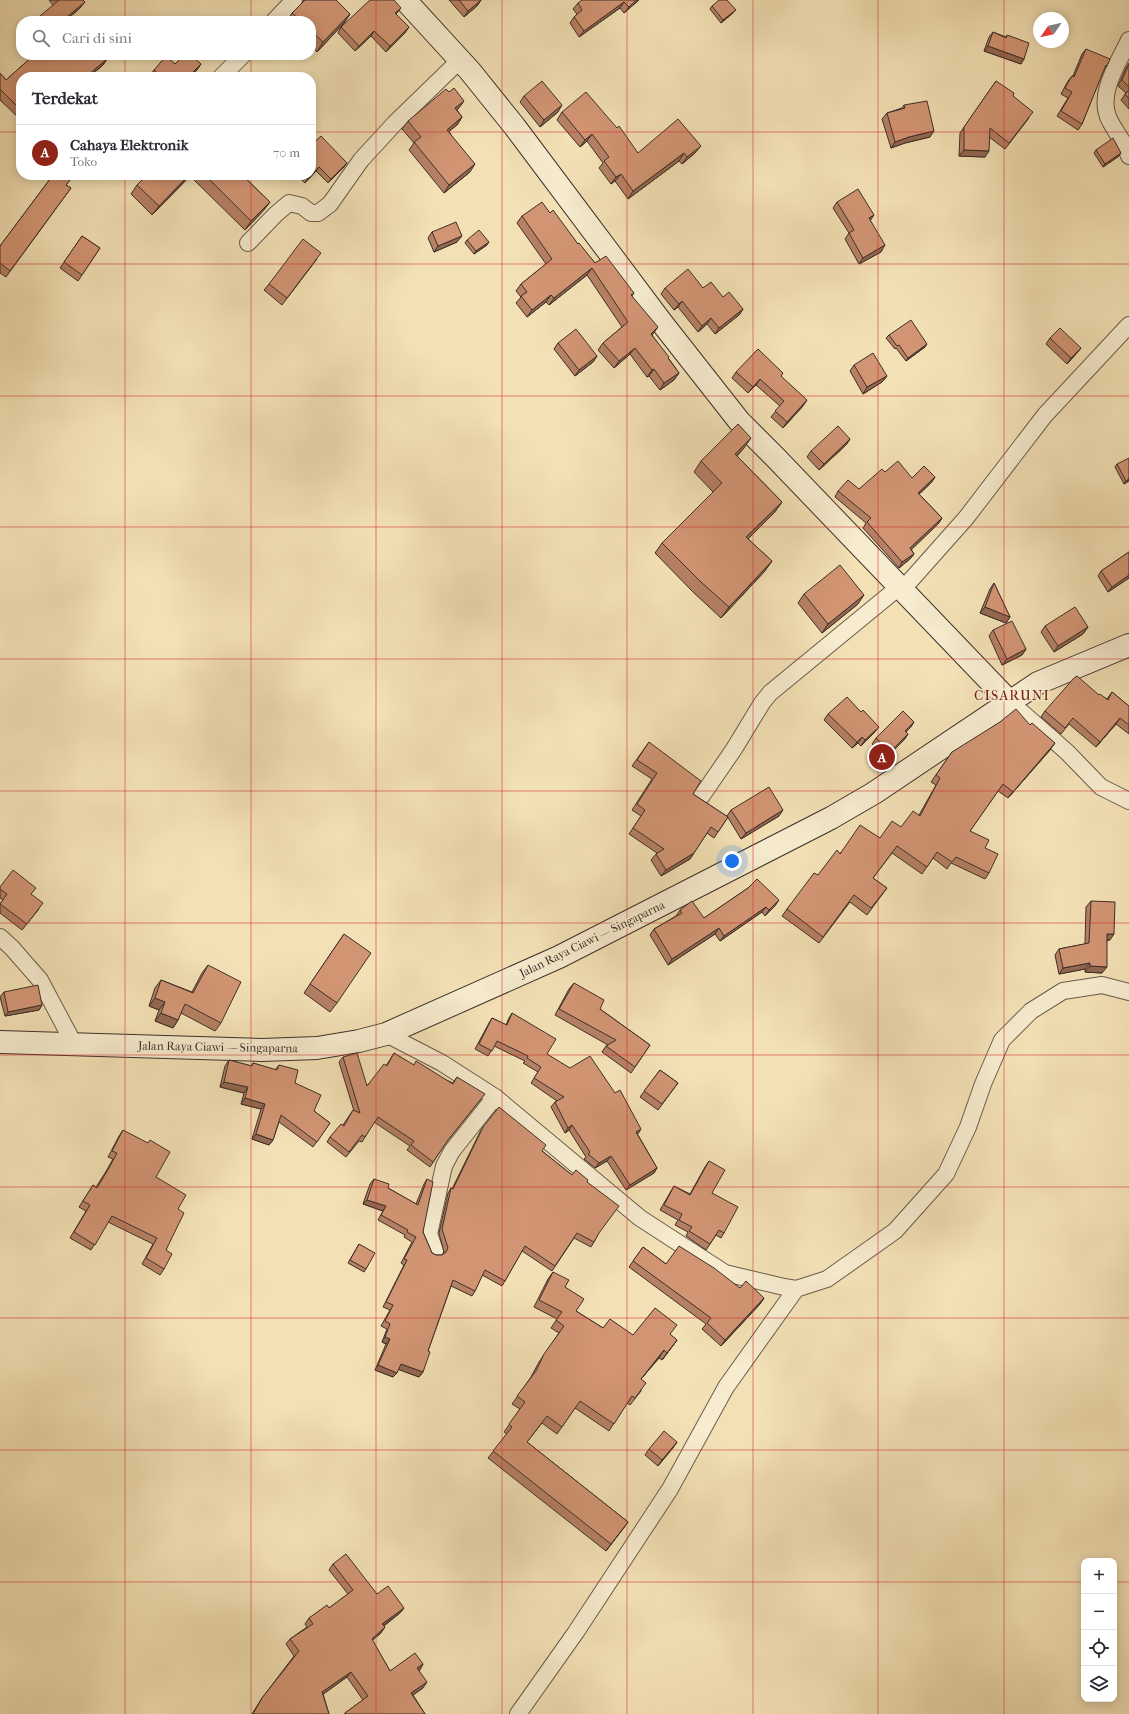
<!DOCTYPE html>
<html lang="id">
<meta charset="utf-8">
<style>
body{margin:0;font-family:"IM FELL French Canon",serif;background:#f7f7f7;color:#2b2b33}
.controls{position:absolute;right:12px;bottom:12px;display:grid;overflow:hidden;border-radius:8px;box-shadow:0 2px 10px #0003}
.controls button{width:36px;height:36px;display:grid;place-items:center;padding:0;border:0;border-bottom:1px solid #e1e1e2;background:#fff;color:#2b2b33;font:20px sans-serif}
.compass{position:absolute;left:1033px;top:12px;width:36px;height:36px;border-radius:50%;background:#fff;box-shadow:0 2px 10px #0003;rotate:236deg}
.you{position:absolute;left:732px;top:861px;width:14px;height:14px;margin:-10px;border:3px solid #fff;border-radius:50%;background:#1a73e8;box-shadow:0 0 0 6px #1a73e833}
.badge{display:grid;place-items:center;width:26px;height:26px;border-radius:50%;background:#8f2418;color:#fff;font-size:13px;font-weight:700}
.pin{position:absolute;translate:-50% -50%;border:2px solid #fff;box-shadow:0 1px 4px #0006}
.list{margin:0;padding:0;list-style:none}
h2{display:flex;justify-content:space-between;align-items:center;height:52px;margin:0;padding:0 16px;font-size:17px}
h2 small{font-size:13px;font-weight:400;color:#7c7c81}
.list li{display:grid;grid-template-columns:26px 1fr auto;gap:12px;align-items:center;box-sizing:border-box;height:56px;padding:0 16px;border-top:1px solid #e1e1e2}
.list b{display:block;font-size:15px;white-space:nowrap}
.list p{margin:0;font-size:13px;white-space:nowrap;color:#7c7c81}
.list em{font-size:13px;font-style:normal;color:#7c7c81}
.icon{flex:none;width:22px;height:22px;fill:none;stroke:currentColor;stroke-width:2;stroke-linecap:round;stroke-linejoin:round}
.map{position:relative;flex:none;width:1129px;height:1714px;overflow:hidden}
.search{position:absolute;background:#fff;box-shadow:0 2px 10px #0003;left:16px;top:16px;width:300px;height:44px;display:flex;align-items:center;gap:10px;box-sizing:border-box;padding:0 14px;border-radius:16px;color:#7c7c81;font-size:15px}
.panel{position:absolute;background:#fff;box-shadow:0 2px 10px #0003;left:16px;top:72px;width:300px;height:108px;border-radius:16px}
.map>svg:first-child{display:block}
</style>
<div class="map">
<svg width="1129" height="1714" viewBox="0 0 1129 1714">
<rect width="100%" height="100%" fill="#f3e1b5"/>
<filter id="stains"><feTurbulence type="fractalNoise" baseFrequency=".005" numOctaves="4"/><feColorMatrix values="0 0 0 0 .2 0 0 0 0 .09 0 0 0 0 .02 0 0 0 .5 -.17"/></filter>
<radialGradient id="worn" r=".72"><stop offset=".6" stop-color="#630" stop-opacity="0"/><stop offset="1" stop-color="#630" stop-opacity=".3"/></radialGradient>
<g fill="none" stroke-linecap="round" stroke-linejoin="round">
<g stroke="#6a5c4c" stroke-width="18">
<path id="street" d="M274,21L294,0
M1129,40C1118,64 1096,95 1110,121C1116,133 1125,143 1129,156
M221,77L243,55
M248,243L276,214L289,203L302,206L311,213H318L330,204L361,160L395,123L460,60
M902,590L966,518L1045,415L1129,325
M1009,701L1067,752L1101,787L1129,801
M701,797L734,749L762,703L770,693L899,587
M0,937L12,948L40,980L74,1044
M386,1034L442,1063L495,1097L640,1218L725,1273L784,1287L796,1289L827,1279L895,1231L946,1174L968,1127L983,1084L1002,1040L1031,1011L1063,991L1102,985L1129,992
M435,1251L429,1234L444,1166L452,1151L495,1097
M518,1714L576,1632L670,1489L726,1387L796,1289"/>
</g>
<g stroke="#3d2f29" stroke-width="24">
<path id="secondary" d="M405,0L470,71L515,127L662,323L739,421L775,457L1009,701
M0,1042L262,1050L317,1048L359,1041L386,1034L559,957L831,818L874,793L1038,683L1129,645"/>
</g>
<use href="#street" stroke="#f7eccf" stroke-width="16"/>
<use href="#secondary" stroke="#f7eccf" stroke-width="22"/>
</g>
<path fill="#b58064" stroke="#3d2f29" d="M49,0H83L80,8L70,17L53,5Z
M304,0H336L350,14L344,23L317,52L311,46V21H287L292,13L302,3Z
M449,0H481L477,6L464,17Z
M639,0L624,13L620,8L579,37L570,23L574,17L577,14L573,9L578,3Z
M712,6L733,13L721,23L710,9Z
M397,13L396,14L405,33L386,52L371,36L355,51L338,33L341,27Z
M993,32L1006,37L1007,35L1024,59L1021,64L984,51L989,37Z
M1086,49L1107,66L1103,71L1082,124L1078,130L1057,116L1068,98L1061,94L1068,81L1072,76H1073L1082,54Z
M34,55H103L107,59L103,65L89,77H21V120L0,100V73L6,80Z
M1129,63V109L1121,100L1126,93L1118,86L1126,68Z
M175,64L197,70L191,76L192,77H151L150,75L154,70Z
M996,81L1013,96L1029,118L1005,149L989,137L985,157L959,156L960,133Z
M524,96L558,112L540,127L520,102Z
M904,105L930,137L905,143L891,148L882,119L887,113L902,108Z
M459,108L457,110L462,117L457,125L449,131L470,172L444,193L409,150L414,143L402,129L408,121Z
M562,112L638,153H695L682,164L679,161L628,199L615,181L611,184L599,168L603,163L587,141L580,147L557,120Z
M311,145L344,167L328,183L316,171L305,183L296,175H311Z
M1096,150L1119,156L1103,167L1094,153Z
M53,175H74L66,185L71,188L6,277L0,273V246Z
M147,175H242L270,202L263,211L245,230L190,176L152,215L131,194L137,185Z
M837,202L870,220L881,252L859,264L845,239L849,233L833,208Z
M550,213L595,263L634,293L632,296L653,334L652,335L679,373L674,380L660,390L649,376L647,377L630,354L614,368L598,350L603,343L622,327L587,275L549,305L546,302L527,317L516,303L521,297L516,291L521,284L546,264L517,223L522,216Z
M432,232L457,242L434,252L428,238Z
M82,236L100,248L78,281L60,268Z
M467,240L487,245L474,254L465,243Z
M317,259L282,305L264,290L269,284Z
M665,288H703L723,297L743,309L739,315L715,334L707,324L698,332L678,307L674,310L661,294Z
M889,335L925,347L906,361L896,348L895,349L886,338Z
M1050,338L1081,348L1076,354L1067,364L1046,344Z
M558,343L597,356L593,362L575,376L554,349Z
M854,365L887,376L882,382L863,394L850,371Z
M736,372L781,376L803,406L783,428L771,417L780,406L756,385L748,393L732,378Z
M850,439L846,445L819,470L807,457L811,451Z
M744,448L737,456L782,502L774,513L748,539L772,561L764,572L721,618L694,593L655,553L662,543L713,492L694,472L701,461Z
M1117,464L1129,481L1124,484L1115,467Z
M885,472L912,478L935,477L931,483L919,494L942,518L938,524L911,549L914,554L910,559L899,568L863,528L866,523L835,497L838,491L859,489Z
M1129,552V578L1108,592L1098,576L1101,571Z
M994,583L1010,617L1006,623L980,613L990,589Z
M804,594L858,604L822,633L798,603Z
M1045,626L1088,627L1083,634L1054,652L1041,632Z
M993,630L1026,649L1022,655L1002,665L989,636Z
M1112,692L1129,706V734L1116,724L1096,747L1069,724L1061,734L1041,717L1045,711L1099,695L1107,699Z
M828,714L874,733L861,746L858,743L852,748L824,720Z
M914,722L910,728L906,732L908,734L904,740L886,758L872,744L876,738Z
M649,742L693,794L728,817L714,838L707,833L690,859L661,876L651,860L656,854L657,853L629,834L641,816L632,810L652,779L632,766Z
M1050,750L1008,798L998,791L970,831L985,848L989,873L985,879L951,863L947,869L933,858L922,874L892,853L873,878L887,888L867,915L850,902L819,943L782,916L787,909L818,875L840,853L880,838L901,827L919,815L936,785L931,782L952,752Z
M731,810L779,816L741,839L727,816Z
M0,887L31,894L39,909L22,930L0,913V904L3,900L0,898Z
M748,888L775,906L765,916L762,912L720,941L715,934L668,965L650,935L654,929L676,916L680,910L704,918Z
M1091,901L1110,940H1107L1102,973L1085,972V969L1059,974L1055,955L1059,949L1085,944L1086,907Z
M344,934L337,1003L330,1012L304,993Z
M208,965L221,1023L215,1031L181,1013L178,1020L173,1028L155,1021L159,1010L149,1006L155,988L161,980L192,992L202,973Z
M574,983L600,1009L650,1045L631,1073L602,1052L606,1046L608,1045L555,1015L569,989Z
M4,992L42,1005L39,1010L5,1016L0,997Z
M512,1013L547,1054L638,1135L657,1168L654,1173L626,1190L607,1161L595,1168L584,1159L586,1157L569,1130L565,1133L551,1107L555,1102L557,1101L531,1083L538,1072L523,1063L525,1061L494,1046L488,1056L475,1049L489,1023L492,1018L506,1025L509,1018Z
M394,1053L413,1065L453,1083L457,1077L481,1099L445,1144L430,1167L407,1150L410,1146L374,1122L362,1142L359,1141L346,1157L327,1142L330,1137L343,1125L353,1110L354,1111L339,1062L343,1057L367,1086L386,1066Z
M229,1060L251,1066L253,1063L275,1070L279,1065L295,1083L314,1111L330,1123L313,1147L279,1122L273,1140L269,1145L252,1139L261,1109L241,1104L244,1093L220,1087L225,1066Z
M660,1070L678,1083L658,1110L640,1097Z
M483,1127L542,1151L572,1175L587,1182L598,1234L594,1242L591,1247L574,1238L552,1271L522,1251L502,1286L482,1275L475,1291L472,1296L451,1286L428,1351L423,1372L419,1377L398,1369L393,1377L375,1370L386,1344L382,1342L387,1329L381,1326L390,1310L383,1307L404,1265L401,1263L412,1242L404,1237L405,1235L378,1220L383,1211L363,1204L370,1184L374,1179L388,1188L416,1204L424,1184L427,1179L423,1232L432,1253L436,1255H442L444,1252L439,1233L448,1193L451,1188L452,1189L480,1132Z
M123,1130L178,1209L166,1250L164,1269L160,1275L142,1264L153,1244L108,1222L91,1250L70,1238L86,1211L79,1207L93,1185L96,1187L105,1173L113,1159L108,1157L119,1136Z
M709,1161L712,1193L724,1233L721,1238L716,1235L706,1250L686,1236L688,1232L675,1225L678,1220L660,1210L671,1191L674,1186L690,1194L705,1167Z
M359,1244L366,1269L364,1272L348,1263Z
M643,1247L666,1264L740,1288L764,1298L760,1304L721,1346L702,1329L706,1324L629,1267Z
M553,1272L565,1287L576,1311L603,1328L633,1335H670L677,1340L662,1360L659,1358L641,1379V1391L630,1405L627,1403L609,1431L575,1408L557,1434L542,1423L527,1442L628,1522L606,1551L488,1458L507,1434L504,1432L520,1409L512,1404L531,1377L539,1362L559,1333L551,1328L557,1319L534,1307L548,1279Z
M677,1442L658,1466L645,1455L649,1449Z
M333,1564L377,1594L404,1608L400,1613L384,1626L381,1633L372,1640L390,1671L423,1664L419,1670L423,1688L413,1695L425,1714H344L345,1713L363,1700L347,1677L323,1694L329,1714H252L262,1698L294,1656L286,1644L290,1639L307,1627L305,1624L309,1618L329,1608L348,1594L329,1570Z"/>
<path fill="#936851" stroke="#3d2f29" d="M481,0L477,6L464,17L468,11Z
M636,0H639L624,13L629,7Z
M85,2L80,8L65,21L68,16Z
M624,2L620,8L579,37L584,31Z
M401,8L397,13L391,19L395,13Z
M736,10L733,13L721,23L723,20Z
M350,14L344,23L317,52L323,42Z
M409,27L405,33L386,52L390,46Z
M374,31L371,36L355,51L359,46Z
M988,46L1024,59L1021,64L984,51Z
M107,59L103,65L89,77H86Z
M201,64L197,70L190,77H189Z
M464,101L459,108L450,116L455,108Z
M562,105L558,112L540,127L544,120Z
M462,117L457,125L442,137L447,130Z
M934,131L930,137L905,143L891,148L895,142L909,137Z
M592,134L587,141L580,147L585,140Z
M701,146L695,153L682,164L687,157Z
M964,150L989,151L985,157L959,156Z
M684,153L679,161L628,199L633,191Z
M1121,153L1119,156L1103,167L1105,164Z
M347,163L344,167L328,183L331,179Z
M475,164L470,172L444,193L449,185Z
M319,167L316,171L305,183L308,179Z
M621,174L615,181L611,184L616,177Z
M189,175H191L152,215L159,206Z
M270,202L263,211L245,230L251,221Z
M874,215L870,221L869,218Z
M462,236L457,242L434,252L438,246Z
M489,242L487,245L474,254L476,251Z
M885,245L881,252L859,264L863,258Z
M592,268L587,275L549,305L554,298Z
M551,295L546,302L527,317L532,310Z
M682,301L678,307L674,310L679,304Z
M743,309L739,315L715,334L719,328Z
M711,318L707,324L698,332L702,326Z
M658,327L653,334L646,341L651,334Z
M927,344L925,347L906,361L908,358Z
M635,348L630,354L614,368L619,361Z
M1081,348L1076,354L1067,364L1071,358Z
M597,356L593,362L575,376L579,370Z
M654,369L649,376L647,377L652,370Z
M679,373L674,380L660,390L664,383Z
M887,376L882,382L863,394L867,387Z
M760,379L756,385L748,393L753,387Z
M807,400L803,406L783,428L787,422Z
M751,438L744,448L728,465L735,454Z
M850,439L846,445L819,470L824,464Z
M935,477L931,483L915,498L918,493Z
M1129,479V481L1124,484L1126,481Z
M782,502L774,513L739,548L746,537Z
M942,518L938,524L907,554L910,548Z
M914,554L910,559L899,568L902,562Z
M772,561L764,572L721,618L729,607Z
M1129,575V578L1108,592L1112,587Z
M864,595L858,604L822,633L828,624Z
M985,607L1010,617L1006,623L980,613Z
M1088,627L1083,634L1054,652L1058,646Z
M1026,649L1022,655L1002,665L1007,659Z
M1120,718L1116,724L1096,747L1100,742Z
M914,722L910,728L901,737L905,731Z
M879,727L874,733L861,746L865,740Z
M908,734L904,740L886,758L890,752Z
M862,737L858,743L852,748L857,742Z
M1055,743L1050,750L1008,798L1013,792Z
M783,810L779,816L741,839L746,833Z
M694,853L690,859L661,876L666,870Z
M779,900L775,906L765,916L769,910Z
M766,907L762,912L720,941L724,936Z
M719,928L715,934L668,965L672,959Z
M1107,934H1114L1110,940H1103Z
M1090,963L1085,969L1059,974L1063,968Z
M1090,966L1107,967L1102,973L1085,972Z
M155,998L165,1002L159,1010L149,1006Z
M42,1005L39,1010L5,1016L8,1012Z
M161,1013L178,1020L173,1028L155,1021Z
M224,1082L248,1087L244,1093L220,1087Z
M245,1098L265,1104L261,1109L241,1104Z
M572,1125L569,1130L565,1133L568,1128Z
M641,1129L638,1134L636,1132Z
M256,1134L273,1140L269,1145L252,1139Z
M611,1156L607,1161L595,1168L599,1163Z
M657,1168L654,1173L626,1190L630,1185Z
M367,1200L386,1206L383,1211L363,1204Z
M764,1298L760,1304L721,1346L725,1340Z
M385,1337L390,1339L386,1344L382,1342Z
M677,1340L672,1347L662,1360L667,1353Z
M664,1350L659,1358L635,1386L641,1379Z
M401,1364L423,1372L419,1377L397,1369Z
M378,1365L397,1373L393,1377L375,1370Z
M677,1442L673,1448L658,1466L662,1460Z
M628,1522L623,1529L606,1551L611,1544Z
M404,1608L400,1613L378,1629L382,1624Z
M385,1627L381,1633L368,1644L372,1639Z
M423,1664L420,1670L414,1674L417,1668Z
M351,1672L347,1677L318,1698L322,1692Z
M427,1682L423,1688L407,1699L411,1693Z"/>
<path fill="#d29574" stroke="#3d2f29" d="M59,0H83L85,2L68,16L73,21H34Z
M305,0H336L350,14L323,42L311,31V21H301L292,13Z
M370,0H394L401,8L395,13L409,27L390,46L374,31L359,46L341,27Z
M459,0H481L468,11Z
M582,0H636L629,7L624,2L584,31L574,17L582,10L578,3Z
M719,0H727L736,10L723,20L712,6Z
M993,32L1006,38L1007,35L1029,43L1024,59L988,46Z
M1086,49L1110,59L1107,66L1106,65L1082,124L1061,111L1072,92L1065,88L1072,76L1074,77Z
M34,55H103L107,59L87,76V77H21V110L0,89V73L6,80Z
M184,55H191L201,64L190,75L192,77H162L154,70L166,56L175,64Z
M1129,64V87L1122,80Z
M542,81L562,105L544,120L524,96Z
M996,81L1014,93L1013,96L1033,112L1009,143L990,128L989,151L964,150V127Z
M454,88L464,101L455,108L462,117L447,130L475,164L449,185L414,142L421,137L408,121L446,89L449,92Z
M1129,90V99L1125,94Z
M586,92L617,128L619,126L638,153L678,119L701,146L687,157L684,153L633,191L621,174L616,177L604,161L609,157L592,134L585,140L562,112Z
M927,101L934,131L909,137L895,142L887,113L905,108L904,105Z
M321,136L347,163L331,179L319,167L308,179L304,175H311V145Z
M1113,138L1121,153L1105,164L1096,150Z
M53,175H74L66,185L71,188L10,271L0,263V246Z
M147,175H189L159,206L137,185Z
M205,175H242L270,202L251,221Z
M858,189L874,215L869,218L885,245L863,258L849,233L854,230L837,202Z
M542,202L550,213L553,210L578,244L579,243L595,263L606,256L634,293L631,295L658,327L651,334L669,357L668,358L679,373L664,383L654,369L652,370L635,348L619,361L603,343L628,322L592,268L554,298L551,295L532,310L521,296L527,292L521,284L552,259L522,216Z
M456,222L462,236L438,246L432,232Z
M479,230L489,242L476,251L467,240Z
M82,236L100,248L82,275L64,262Z
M303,239L321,253L287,298L269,284Z
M688,269L703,288L711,282L723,297L729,292L743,309L719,328L711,318L702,326L682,301L679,304L665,288Z
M911,320L927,344L908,358L899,345L897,346L889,335Z
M1060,328L1081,348L1071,358L1050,338Z
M576,329L597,356L579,370L558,343Z
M758,349L783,373L781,376L807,400L787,422L775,411L784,401L760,379L753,387L736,372Z
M873,353L887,376L867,387L854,365Z
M738,424L751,438L735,454L782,502L746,537L772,561L729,607L701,582L662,543L722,483L701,461Z
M838,426L850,439L824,464L811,451Z
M1129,458V479L1126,481L1117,464Z
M898,461L912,478L924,466L935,477L918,493L942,518L910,548L914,554L902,562L867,522L871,518L838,491L848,480L859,489L882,469L885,472Z
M1129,552V575L1112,587L1101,571Z
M840,565L864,595L828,624L804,594Z
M994,583L1010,617L985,607Z
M1075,607L1088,627L1058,646L1045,626Z
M1012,621L1026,649L1007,659L993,630Z
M1077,676L1099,695L1100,694L1108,700L1112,692L1129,706V725L1120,718L1100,742L1073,718L1065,728L1045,711L1074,678Z
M847,697L861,712L863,710L879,727L865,740L862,737L857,742L828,714Z
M1016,709L1030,725L1032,723L1055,743L1013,792L1003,784L970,831L989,840L985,848L998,854L989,873L956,857L952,862L937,852L927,867L897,846L873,878L887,888L871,908L854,895L823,937L787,909L814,873L818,875L837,850L840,854L860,825L880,838L892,821L901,827L913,811L920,816L940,778L936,775L952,752L1000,722Z
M903,711L914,722L905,731L908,734L890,752L876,738Z
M649,742L701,781L693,794L728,817L718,832L711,827L694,853L666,870L656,854L664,849L633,828L645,810L637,804L657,773L637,760Z
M769,787L783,810L746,833L731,810Z
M13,870L36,888L31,894L43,903L27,924L0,904L7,894L0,889V887Z
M757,879L779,900L769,910L766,907L724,936L719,928L672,959L654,929L682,913L680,910L692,901L704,918L748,888Z
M1091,901L1115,902L1114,934H1107V967L1090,966V963L1063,968L1059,949L1089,943Z
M344,934L371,953L337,1003L310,984Z
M208,965L241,982L221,1023L185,1004L178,1020L161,1013L165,1002L155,998L161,980L193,993Z
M574,983L604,1000L600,1009L650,1045L635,1067L606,1046L616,1040L559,1009Z
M38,985L42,1005L8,1012L4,992Z
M512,1013L556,1039L547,1054L570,1068L590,1056L615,1093L620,1090L641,1129L636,1132L657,1168L630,1185L611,1156L599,1163L588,1154L590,1152L572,1125L568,1128L555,1102L564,1097L534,1078L541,1067L527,1058L528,1056L497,1041L492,1051L479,1044L492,1018L507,1025Z
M357,1053L367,1086L384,1064L387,1066L394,1053L414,1065L416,1061L453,1084L457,1077L485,1094L448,1140L433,1162L411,1145L414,1141L378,1117L365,1137L362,1135L349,1152L330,1137L341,1124L344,1126L353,1110L360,1113L343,1057Z
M229,1060L252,1066L253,1063L277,1070L279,1065L298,1070L295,1083L321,1095L314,1111L330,1123L317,1142L281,1115L273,1140L256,1134L265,1104L245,1098L248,1087L224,1082Z
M660,1070L678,1083L662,1104L644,1091Z
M499,1107L546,1145L542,1151L572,1175L576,1170L588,1180L587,1182L619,1206L599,1233L594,1242L577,1233L555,1266L525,1246L505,1281L485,1270L475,1291L453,1280L428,1351L430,1352L423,1372L401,1364L397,1373L378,1365L390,1339L385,1337L390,1324L385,1321L393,1305L386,1302L407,1260L404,1259L416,1237L407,1232L408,1230L381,1215L386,1206L367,1200L374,1179L389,1184L388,1188L418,1205L427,1179L433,1182L423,1232L432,1253L436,1255H442L446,1252L448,1248L442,1229L451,1188L453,1189L483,1127Z
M123,1130L148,1143L150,1140L170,1152L156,1177L186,1195L178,1209L184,1213L166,1250L172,1254L164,1269L146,1258L157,1238L112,1216L95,1245L74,1232L90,1205L83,1201L93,1185L97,1188L109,1168L117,1153L112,1151Z
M709,1161L725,1170L712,1193L738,1207L724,1233L719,1230L710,1244L689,1231L692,1227L679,1220L682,1214L664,1205L674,1186L690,1195Z
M359,1244L375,1253L366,1269L350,1260Z
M679,1246L714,1268L740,1288L746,1281L764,1298L725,1340L707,1323L711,1318L633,1261L643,1247L666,1264Z
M553,1272L569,1280L565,1287L584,1299L576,1311L603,1328L610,1319L633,1335L655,1308L677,1325L670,1334L677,1340L667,1353L664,1350L641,1379L646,1383L635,1398L632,1396L614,1424L580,1401L562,1427L547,1416L527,1442L628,1522L611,1544L493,1451L512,1427L509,1424L525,1402L517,1396L536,1371L544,1354L564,1326L556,1320L562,1312L539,1300Z
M664,1431L677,1442L662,1460L649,1449Z
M346,1554L377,1594L388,1586L404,1608L382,1624L385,1627L372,1639L390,1671L415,1653L423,1664L417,1668L427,1682L411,1693L425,1714H346L345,1713L368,1696L351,1672L322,1692L329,1714H253L262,1698L299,1651L290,1639L313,1624L309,1618L327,1605L329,1608L353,1590L333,1564Z"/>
<path fill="none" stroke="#d62828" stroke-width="1" stroke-opacity="0.55" d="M125,0V21M251,0V21M376,0V1714M502,0V1714M627,0V1714M753,0V1714M878,0V1714M1004,0V1714M125,55V77M251,55V77M0,132H21M311,132H1129M125,175V1714M251,175V1714M0,264H1129M0,396H1129M0,527H1129M0,659H1129M0,791H1129M0,923H1129M0,1055H1129M0,1187H1129M0,1318H1129M0,1450H1129M0,1582H1084M1114,1582H1129"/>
<g text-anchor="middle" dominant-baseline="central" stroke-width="3" stroke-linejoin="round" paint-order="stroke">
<g font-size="12" fill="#3d2f29" stroke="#f7eccf">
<text transform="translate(592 939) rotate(-26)">Jalan Raya Ciawi — Singaparna</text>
<text transform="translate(218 1047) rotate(1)">Jalan Raya Ciawi — Singaparna</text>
</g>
<g font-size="14" letter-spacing="1" fill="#7a1f14" stroke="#f7eccf">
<text x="1012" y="695">CISARUNI</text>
</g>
</g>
<rect width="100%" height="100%" filter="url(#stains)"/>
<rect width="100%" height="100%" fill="url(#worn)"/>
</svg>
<div class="controls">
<button>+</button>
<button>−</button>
<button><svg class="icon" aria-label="locate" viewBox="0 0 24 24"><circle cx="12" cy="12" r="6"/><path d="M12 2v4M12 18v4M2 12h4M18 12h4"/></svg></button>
<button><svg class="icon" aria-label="layers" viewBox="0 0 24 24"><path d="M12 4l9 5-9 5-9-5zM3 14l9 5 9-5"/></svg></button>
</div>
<svg class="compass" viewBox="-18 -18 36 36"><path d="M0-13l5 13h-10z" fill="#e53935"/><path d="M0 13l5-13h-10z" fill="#7c7c81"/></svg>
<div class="you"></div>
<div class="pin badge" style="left:882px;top:757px">A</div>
<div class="search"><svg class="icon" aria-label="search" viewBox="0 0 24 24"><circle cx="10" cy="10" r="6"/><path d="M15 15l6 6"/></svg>Cari di sini</div>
<section class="panel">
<h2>Terdekat<small></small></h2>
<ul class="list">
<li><span class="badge">A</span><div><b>Cahaya Elektronik</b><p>Toko</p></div><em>70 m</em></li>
</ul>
</section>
</div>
